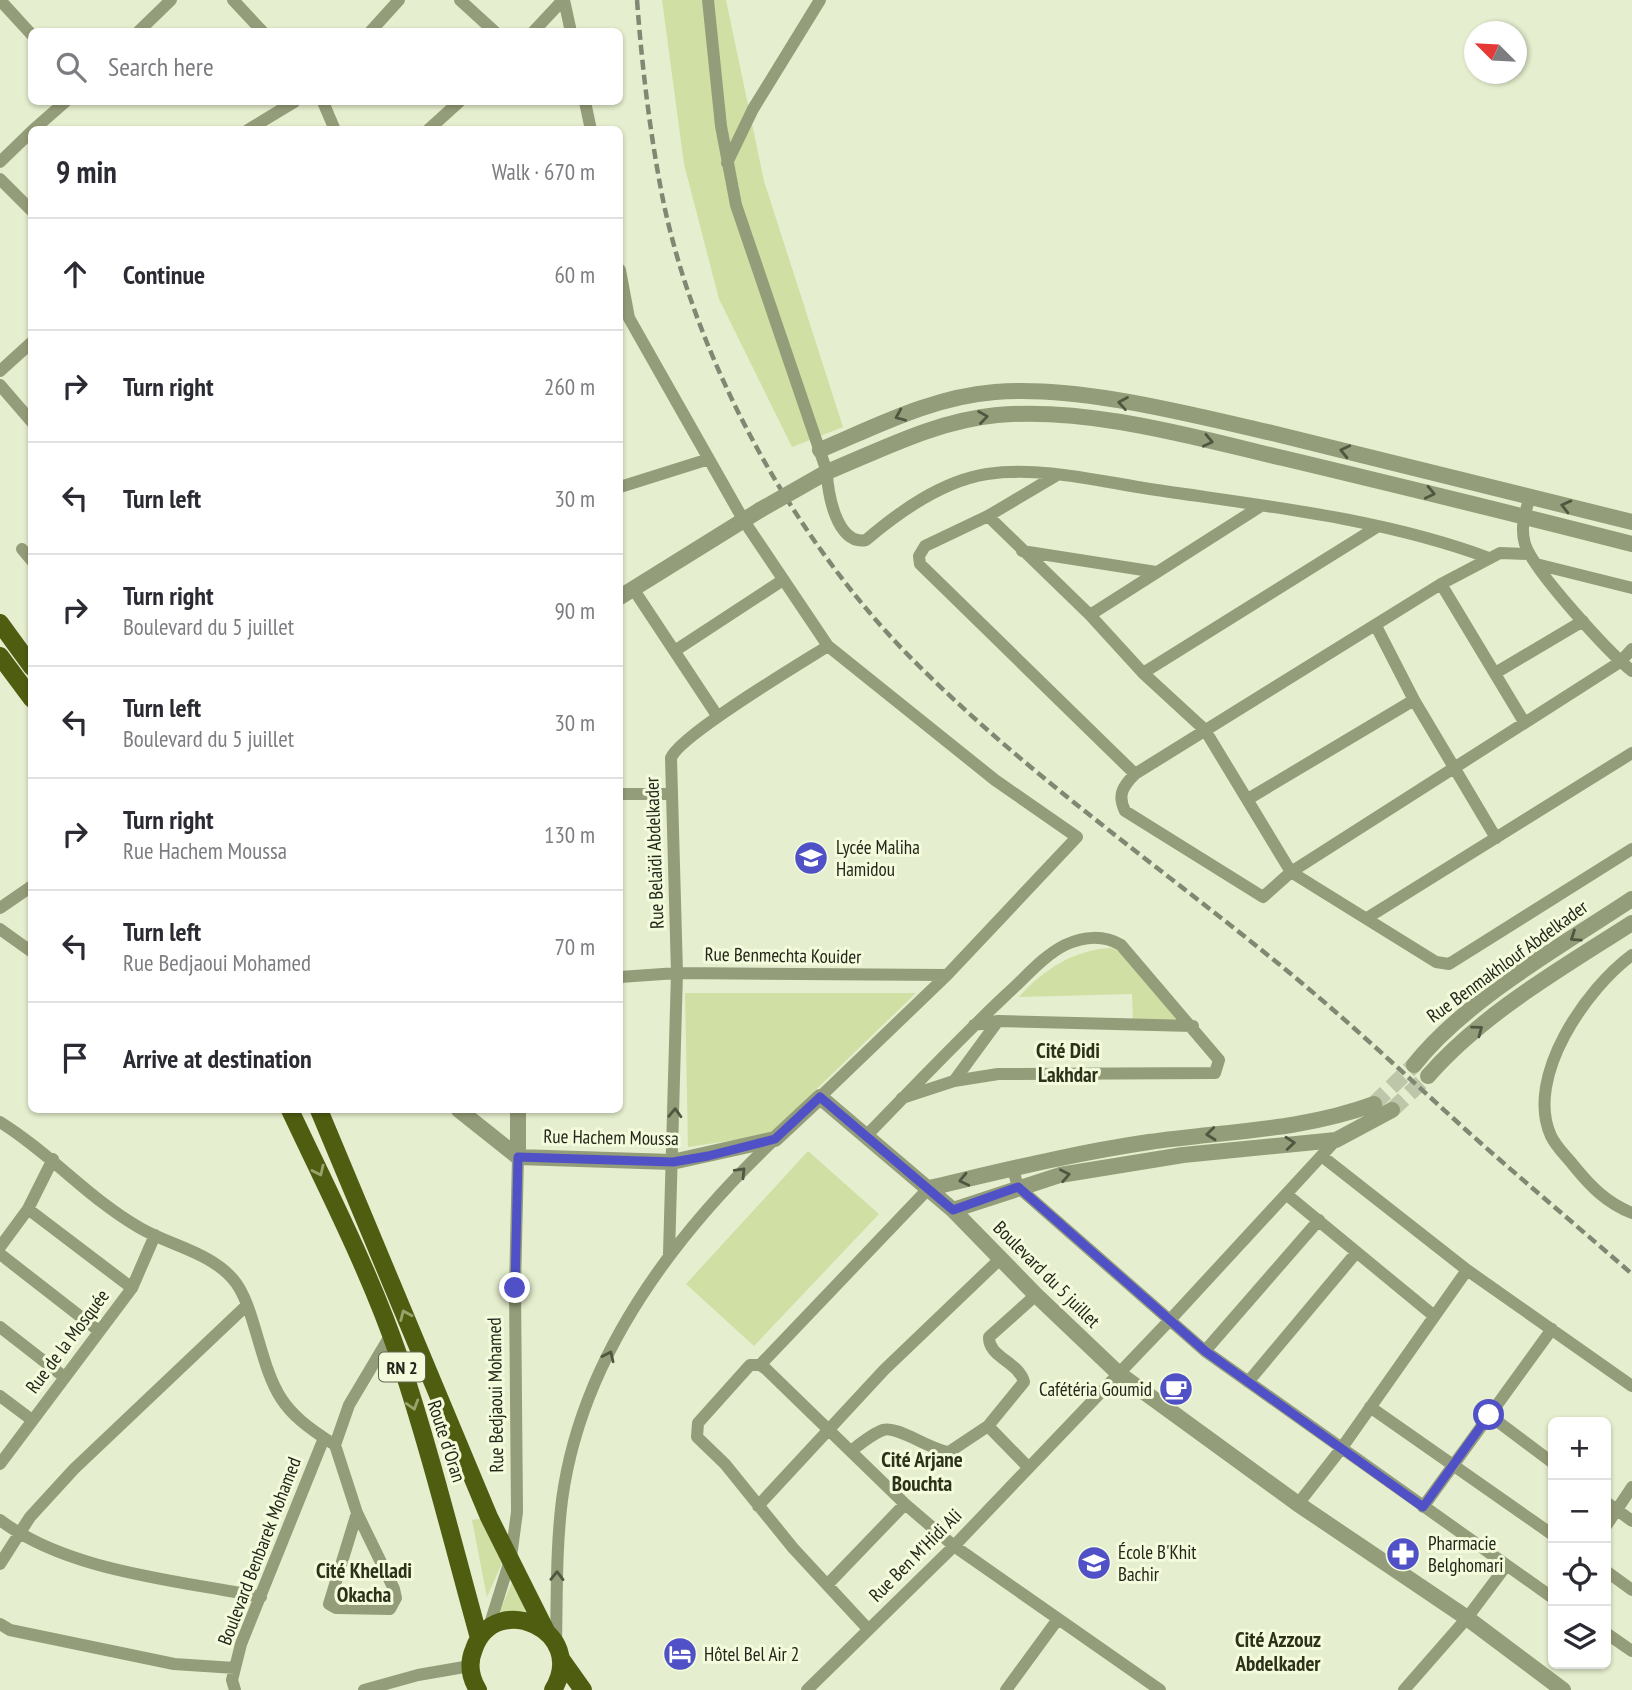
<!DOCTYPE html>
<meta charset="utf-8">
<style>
body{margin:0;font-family:"PT Sans Narrow",sans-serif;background:#f2f2f3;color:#2b2b33}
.controls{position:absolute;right:21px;bottom:21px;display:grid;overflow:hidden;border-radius:10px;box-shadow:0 2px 5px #0004}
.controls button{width:63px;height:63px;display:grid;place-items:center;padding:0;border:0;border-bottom:2px solid #e1e1e2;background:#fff;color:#2b2b33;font:35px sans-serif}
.compass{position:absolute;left:1464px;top:21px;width:63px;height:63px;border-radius:50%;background:#fff;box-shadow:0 2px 5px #0004;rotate:294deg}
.stop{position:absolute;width:21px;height:21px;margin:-16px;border:5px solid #5051c7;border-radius:50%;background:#fff}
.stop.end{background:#5051c7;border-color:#fff;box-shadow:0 2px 7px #0008}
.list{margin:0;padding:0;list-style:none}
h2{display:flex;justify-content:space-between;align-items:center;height:91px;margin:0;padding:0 28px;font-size:30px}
h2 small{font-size:23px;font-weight:400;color:#7c7c81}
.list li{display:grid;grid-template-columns:46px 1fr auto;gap:21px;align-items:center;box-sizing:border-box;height:112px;padding:0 28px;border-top:2px solid #e1e1e2}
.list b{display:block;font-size:26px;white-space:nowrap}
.list p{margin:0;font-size:23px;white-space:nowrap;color:#7c7c81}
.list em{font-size:23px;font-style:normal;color:#7c7c81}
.icon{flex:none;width:38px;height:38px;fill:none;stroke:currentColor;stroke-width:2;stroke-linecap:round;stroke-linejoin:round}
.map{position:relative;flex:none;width:1632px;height:1690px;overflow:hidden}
.search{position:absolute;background:#fff;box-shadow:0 2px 5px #0004;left:28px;top:28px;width:595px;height:77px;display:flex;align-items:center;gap:18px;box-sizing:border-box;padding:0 24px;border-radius:10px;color:#7c7c81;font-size:26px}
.panel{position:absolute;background:#fff;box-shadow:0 2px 5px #0004;left:28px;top:126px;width:595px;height:987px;border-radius:10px}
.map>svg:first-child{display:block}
</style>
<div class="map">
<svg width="1632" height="1690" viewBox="0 0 1632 1690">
<rect width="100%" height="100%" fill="#e5eece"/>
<path fill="#d0dfa4" d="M662,0H726L764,181L843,427L792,447L719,299L684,164Z
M1111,948L1123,953L1187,1022L1133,1020L1132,994L1019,997C1043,970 1073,950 1111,948Z
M685,993H916L769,1135L688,1147Z
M808,1151L879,1214L754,1346L686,1284Z
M486,1518L503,1561L487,1597L472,1520Z
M513,1580L529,1619L494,1625Z"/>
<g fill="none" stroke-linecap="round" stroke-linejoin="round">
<path stroke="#bec6aa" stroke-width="16" stroke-dasharray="16 8" stroke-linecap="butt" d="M1374,1104L1414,1065
M1392,1110L1428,1076"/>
<path stroke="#949d79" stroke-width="12" d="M0,0L32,35
M233,0L263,32
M460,0L495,32
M564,0L571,32
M708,0L721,126L736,205L827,472C827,492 837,546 866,540C900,511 942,481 987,474C1040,466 1098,481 1150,489C1263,506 1382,518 1489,558
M138,32L171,0
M370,32L399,0
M533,32L563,0
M323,102L335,130
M585,102L591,130
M33,130L65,102
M248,130L294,102
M428,130L459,102
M0,162L32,131
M727,163L753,109L820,0
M0,179L32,211
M620,270L629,318L744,521L828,646L995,780L1077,837L947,975L820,1097
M0,371L32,342
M0,385L32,422
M1057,475L988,516L925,546L919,556L920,564L1135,774
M620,487L709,459
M1530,497C1525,512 1520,528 1525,544C1533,570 1609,653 1632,671
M988,516L1090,615L1143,673L1205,730L1291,872L1436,962L1449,964L1632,849
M22,549L32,561
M1022,551L1156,572
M1529,554L1500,553L1441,584L1135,774C1123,786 1117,795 1125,811L1263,897L1291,872L1620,662L1632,649
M1536,564L1632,588
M1441,584L1524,722
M634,590L718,717
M1090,615L1261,506
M1376,626L1414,700L1496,838
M676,650L783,580
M1497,672L1583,621
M1143,673L1377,527
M620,794H670
M1248,799L1414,700
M0,908L32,886
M1367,918L1632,753
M0,929L32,952
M1632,955C1587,988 1524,1077 1551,1136C1556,1147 1567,1157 1574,1166C1591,1187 1607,1203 1632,1213
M620,977L677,973L947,975
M974,1025L998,1021L1193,1026
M954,1081L998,1021
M0,1122C50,1153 89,1199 140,1228C171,1246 214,1253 236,1283C246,1297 251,1316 256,1332C274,1394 279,1410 335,1445L349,1405L390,1336
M867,1135C913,1088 959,1039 1007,994C1025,978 1043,956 1065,945C1084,936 1104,935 1121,945L1219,1060L1215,1073L998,1074L954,1081L902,1098
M1323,1157L1467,1270L1632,1386
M1013,1169L1018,1187L1205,1351L1553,1598
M1286,1194L1433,1315
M28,1209L132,1288
M0,1247L28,1209L53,1159
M0,1254L99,1331
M669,1254L677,973L671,758C680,735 801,663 828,646
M0,1327L63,1376
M1205,1351L1319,1220
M760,1365L929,1188
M1248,1382L1356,1253
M0,1396L32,1420
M1370,1407L1553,1535
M1489,1415L1553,1463
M988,1426L1028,1467
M335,1445L357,1513
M851,1451C860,1444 872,1434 883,1430C897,1425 930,1450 949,1452L988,1426L1024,1382C1019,1362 988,1357 989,1337L1036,1295
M0,1464L132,1288L155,1235
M1606,1502L1632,1521
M1298,1504L1341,1449L1467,1270
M758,1506L884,1370L1000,1259
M1423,1507L1552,1329
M357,1513L394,1589L396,1598L390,1609L336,1608L329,1604Z
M0,1520C69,1572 177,1580 261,1597
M1606,1526L1632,1487
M0,1564L30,1517L74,1469L247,1305
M1606,1571L1632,1590
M827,1585L905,1504
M0,1624L10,1630L174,1664L235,1668
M868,1629L793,1548L725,1464L697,1437L698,1423L750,1365H760L766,1369L905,1504L954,1546L1160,1690
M488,1630L511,1557L517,1512L515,1288L518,1157
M1606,1633L1632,1651
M556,1644C557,1596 556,1548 562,1500C581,1358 673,1236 774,1140
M235,1690L232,1680L241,1644L324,1438
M364,1690L418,1675L470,1666
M807,1690L954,1546L1169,1321L1336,1140
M1006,1690L1058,1619
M1404,1690L1467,1618L1506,1566"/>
<path stroke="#949d79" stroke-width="16" d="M820,450C877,426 932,397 995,392C1078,385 1189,414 1272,433C1392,462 1512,492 1632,522
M827,472C883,449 936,421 997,415C1090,407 1193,437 1283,458C1400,486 1516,514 1632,544
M620,597L760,510
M1414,1065C1465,1000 1563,945 1632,899
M1428,1076C1483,1013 1562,968 1632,923
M459,1110L518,1157L672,1162L775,1139L820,1097L953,1210L1036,1295L1118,1373L1298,1504L1467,1618L1563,1690
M518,1110V1157
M929,1188C1002,1171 1074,1153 1149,1142C1225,1131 1301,1131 1374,1104
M953,1210L1060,1175L1183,1155L1336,1140L1392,1110"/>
<path stroke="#4f5d11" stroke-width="18" d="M0,623L32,667
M0,656L32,699
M290,1110C328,1191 370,1272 399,1357C430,1450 453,1544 479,1638
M319,1110L489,1517L546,1631
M561,1659L583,1690
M478,1690C470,1677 468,1663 474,1649C495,1589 589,1631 553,1690"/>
<path stroke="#818772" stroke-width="4.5" stroke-dasharray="10 5" stroke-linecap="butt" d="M637,0C642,67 650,134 663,200C698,368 798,547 920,667C1038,784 1176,878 1303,984C1359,1031 1412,1081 1466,1130C1521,1179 1577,1226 1632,1274"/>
<path stroke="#949d79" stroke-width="16" d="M760,510L827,472"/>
</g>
<defs><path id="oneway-chevron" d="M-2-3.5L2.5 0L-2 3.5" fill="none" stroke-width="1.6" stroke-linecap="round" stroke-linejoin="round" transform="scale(1.75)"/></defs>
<g stroke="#505640">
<use href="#oneway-chevron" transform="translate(1123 403) rotate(-170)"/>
<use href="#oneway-chevron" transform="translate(900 416) rotate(157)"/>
<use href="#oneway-chevron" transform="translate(983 417) rotate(-8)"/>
<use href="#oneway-chevron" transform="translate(1208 441) rotate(12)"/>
<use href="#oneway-chevron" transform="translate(1345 451) rotate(-167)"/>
<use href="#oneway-chevron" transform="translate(1430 493) rotate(13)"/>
<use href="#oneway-chevron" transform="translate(1566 506) rotate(-166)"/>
<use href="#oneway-chevron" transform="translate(1575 937) rotate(146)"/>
<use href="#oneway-chevron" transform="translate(1478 1030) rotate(-37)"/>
<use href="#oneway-chevron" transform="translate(675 1113) rotate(-88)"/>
<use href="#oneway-chevron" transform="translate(1211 1134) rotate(174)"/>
<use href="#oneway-chevron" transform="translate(1290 1143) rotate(-5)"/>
<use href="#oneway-chevron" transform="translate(741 1172) rotate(-46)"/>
<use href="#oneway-chevron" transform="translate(1065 1175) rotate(-11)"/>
<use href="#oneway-chevron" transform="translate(964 1180) rotate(167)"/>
<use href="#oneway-chevron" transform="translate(609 1356) rotate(-65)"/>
<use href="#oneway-chevron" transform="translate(557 1576) rotate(-89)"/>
</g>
<g stroke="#99a46c">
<use href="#oneway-chevron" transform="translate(319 1171) rotate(65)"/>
<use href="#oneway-chevron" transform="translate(405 1315) rotate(-113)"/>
<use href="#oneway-chevron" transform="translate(413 1405) rotate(73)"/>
</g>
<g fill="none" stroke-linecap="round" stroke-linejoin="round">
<path stroke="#5051c7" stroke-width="9" d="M515,1288L518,1157L673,1162L708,1156L775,1139L820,1097L953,1210L1018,1187L1205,1351L1423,1507L1489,1415"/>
</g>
<defs>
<g id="school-disc" transform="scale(1.75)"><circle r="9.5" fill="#5051c7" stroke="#f3fbdc"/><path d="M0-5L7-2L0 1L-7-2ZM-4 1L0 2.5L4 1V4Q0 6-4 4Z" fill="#fff"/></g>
<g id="cafe-disc" transform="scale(1.75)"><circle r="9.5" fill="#5051c7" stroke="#f3fbdc"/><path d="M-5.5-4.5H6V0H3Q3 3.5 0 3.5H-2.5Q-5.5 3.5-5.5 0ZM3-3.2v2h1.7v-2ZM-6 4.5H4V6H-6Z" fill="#fff"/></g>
<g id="pharmacy-disc" transform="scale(1.75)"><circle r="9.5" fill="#5051c7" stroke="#f3fbdc"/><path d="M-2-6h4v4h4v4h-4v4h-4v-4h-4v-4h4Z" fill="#fff"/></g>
<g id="hotel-disc" transform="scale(1.75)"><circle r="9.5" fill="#5051c7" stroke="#f3fbdc"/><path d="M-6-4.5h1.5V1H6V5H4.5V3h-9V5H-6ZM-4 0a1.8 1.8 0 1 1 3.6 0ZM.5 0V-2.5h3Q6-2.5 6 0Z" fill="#fff"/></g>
</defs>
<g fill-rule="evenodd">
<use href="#school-disc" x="811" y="858"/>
<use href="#cafe-disc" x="1176" y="1389"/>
<use href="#pharmacy-disc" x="1403" y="1554"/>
<use href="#school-disc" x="1094" y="1563"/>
<use href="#hotel-disc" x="680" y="1654"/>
</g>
<g text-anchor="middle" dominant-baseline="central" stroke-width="6" stroke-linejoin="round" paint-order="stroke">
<rect fill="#f3fbdc" stroke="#616654" stroke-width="2" x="379" y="1352.5" width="46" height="29" rx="5"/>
<g font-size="18" font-weight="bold" fill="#23261a">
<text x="402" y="1367">RN 2</text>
</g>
<g font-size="19" fill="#23261a" stroke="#f3fbdc" text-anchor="start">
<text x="836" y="847">Lycée Maliha<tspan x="836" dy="22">Hamidou</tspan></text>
<text x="1152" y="1389" text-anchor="end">Cafétéria Goumid</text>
<text x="1428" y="1543">Pharmacie<tspan x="1428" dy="22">Belghomari</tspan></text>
<text x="1118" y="1552">École B'Khit<tspan x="1118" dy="22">Bachir</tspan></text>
<text x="704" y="1654">Hôtel Bel Air 2</text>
</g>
<g font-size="19" fill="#23261a" stroke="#f3fbdc">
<text transform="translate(654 853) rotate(-92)">Rue Belaïdi Abdelkader</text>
<text transform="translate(783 955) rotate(1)">Rue Benmechta Kouider</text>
<text transform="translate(1507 961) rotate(-36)">Rue Benmakhlouf Abdelkader</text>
<text transform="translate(611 1137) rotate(1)">Rue Hachem Moussa</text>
<text transform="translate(1047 1274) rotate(45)">Boulevard du 5 juillet</text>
<text transform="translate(67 1341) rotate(-53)">Rue de la Mosquée</text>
<text transform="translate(495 1395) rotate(-91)">Rue Bedjaoui Mohamed</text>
<text transform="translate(447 1441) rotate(72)">Route d'Oran</text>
<text transform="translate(259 1551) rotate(-69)">Boulevard Benbarek Mohamed</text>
<text transform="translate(915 1555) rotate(-45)">Rue Ben M'Hidi Ali</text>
</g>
<g font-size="21" font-weight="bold" fill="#2c3219" stroke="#f3fbdc">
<text x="1068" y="1050">Cité Didi<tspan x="1068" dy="24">Lakhdar</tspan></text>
<text x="922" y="1459">Cité Arjane<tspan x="922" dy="24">Bouchta</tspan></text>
<text x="364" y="1570">Cité Khelladi<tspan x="364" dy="24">Okacha</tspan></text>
<text x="1278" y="1639">Cité Azzouz<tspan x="1278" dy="24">Abdelkader</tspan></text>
</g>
</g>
</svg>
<div class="controls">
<button>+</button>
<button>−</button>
<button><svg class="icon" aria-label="locate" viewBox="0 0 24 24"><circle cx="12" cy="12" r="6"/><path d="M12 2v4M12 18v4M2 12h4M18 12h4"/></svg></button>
<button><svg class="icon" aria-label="layers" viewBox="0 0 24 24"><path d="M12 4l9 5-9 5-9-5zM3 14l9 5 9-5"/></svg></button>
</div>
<svg class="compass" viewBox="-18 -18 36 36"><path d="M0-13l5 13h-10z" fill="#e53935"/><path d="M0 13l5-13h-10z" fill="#7c7c81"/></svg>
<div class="stop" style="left:1489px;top:1415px"></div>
<div class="stop end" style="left:515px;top:1288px"></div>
<div class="search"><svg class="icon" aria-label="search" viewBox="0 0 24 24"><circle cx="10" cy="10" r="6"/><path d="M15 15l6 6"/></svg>Search here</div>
<section class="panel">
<h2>9 min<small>Walk · 670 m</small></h2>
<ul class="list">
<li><svg class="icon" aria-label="ahead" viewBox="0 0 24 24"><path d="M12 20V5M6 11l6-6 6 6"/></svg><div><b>Continue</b></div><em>60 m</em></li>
<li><svg class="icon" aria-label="right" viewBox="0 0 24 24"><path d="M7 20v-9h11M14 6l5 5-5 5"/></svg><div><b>Turn right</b></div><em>260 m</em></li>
<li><svg class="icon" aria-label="left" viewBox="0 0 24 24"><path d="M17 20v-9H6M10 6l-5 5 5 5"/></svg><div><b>Turn left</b></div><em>30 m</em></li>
<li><svg class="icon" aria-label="right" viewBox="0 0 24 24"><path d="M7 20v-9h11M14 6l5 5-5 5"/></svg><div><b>Turn right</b><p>Boulevard du 5 juillet</p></div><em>90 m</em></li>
<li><svg class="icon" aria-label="left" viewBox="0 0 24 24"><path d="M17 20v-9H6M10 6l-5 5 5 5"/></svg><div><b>Turn left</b><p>Boulevard du 5 juillet</p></div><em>30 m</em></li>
<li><svg class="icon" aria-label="right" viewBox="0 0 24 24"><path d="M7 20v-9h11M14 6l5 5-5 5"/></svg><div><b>Turn right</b><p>Rue Hachem Moussa</p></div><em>130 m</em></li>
<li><svg class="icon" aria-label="left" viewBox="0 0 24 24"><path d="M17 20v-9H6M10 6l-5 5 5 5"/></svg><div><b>Turn left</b><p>Rue Bedjaoui Mohamed</p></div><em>70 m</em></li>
<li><svg class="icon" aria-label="arrive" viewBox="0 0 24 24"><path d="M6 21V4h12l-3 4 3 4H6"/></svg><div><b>Arrive at destination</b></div></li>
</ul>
</section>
</div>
